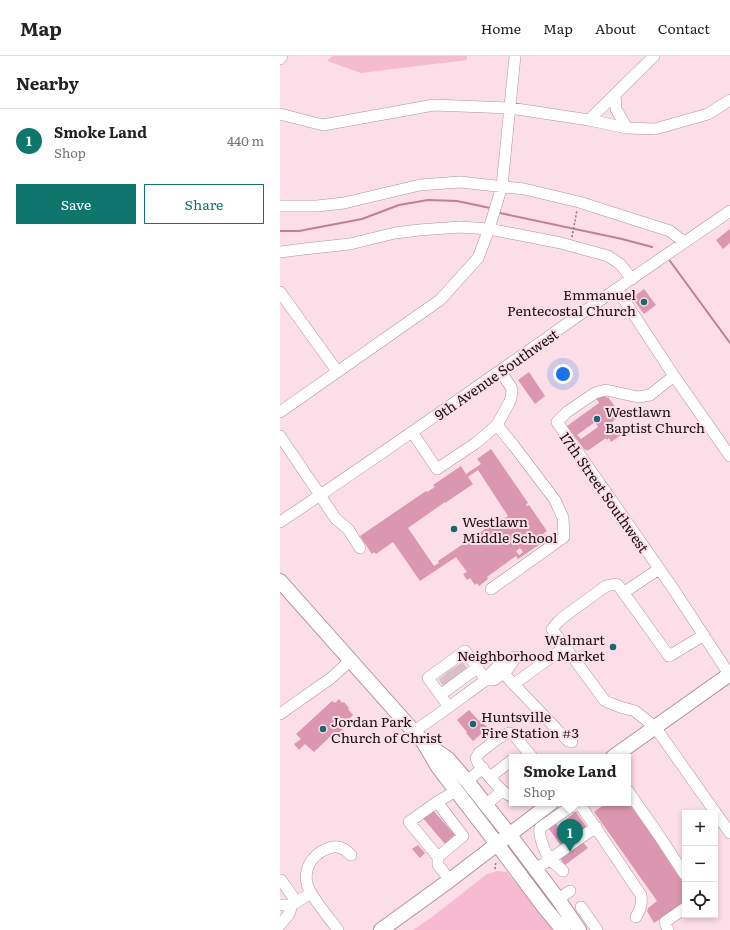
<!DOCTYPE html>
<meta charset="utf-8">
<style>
body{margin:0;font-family:Literata,serif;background:#f6f6f6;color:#222}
.controls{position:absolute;right:12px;bottom:12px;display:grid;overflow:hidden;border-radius:0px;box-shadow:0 2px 6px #0003}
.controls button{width:36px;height:36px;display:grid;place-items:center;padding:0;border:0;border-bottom:1px solid #e0e0e0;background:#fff;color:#222;font:20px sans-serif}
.you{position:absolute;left:283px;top:318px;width:14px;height:14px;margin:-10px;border:3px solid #fff;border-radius:50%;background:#1a73e8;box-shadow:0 0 0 6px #1a73e833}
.badge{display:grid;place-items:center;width:26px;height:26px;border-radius:50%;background:#0f766e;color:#fff;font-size:13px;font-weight:700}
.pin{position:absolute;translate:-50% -33px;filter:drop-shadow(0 1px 2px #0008)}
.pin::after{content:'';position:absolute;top:21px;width:14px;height:12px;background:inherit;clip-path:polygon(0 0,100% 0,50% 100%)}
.popup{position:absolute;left:229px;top:698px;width:122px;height:52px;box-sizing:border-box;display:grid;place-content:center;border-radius:0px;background:#fff;filter:drop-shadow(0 1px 3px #0005);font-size:13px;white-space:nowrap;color:#767676}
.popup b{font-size:15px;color:#222}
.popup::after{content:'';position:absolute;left:50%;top:100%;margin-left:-8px;border:8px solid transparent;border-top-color:#fff}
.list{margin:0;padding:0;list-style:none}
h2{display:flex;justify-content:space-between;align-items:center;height:52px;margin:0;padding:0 16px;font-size:17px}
h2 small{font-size:13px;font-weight:400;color:#767676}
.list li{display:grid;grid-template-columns:26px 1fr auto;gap:12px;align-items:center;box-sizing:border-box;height:64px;padding:0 16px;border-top:1px solid #e0e0e0}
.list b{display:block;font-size:15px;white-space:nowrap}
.list p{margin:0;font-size:13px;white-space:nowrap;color:#767676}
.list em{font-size:13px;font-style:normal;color:#767676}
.actions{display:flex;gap:8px;padding:12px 16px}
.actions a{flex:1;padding:9px 0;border:1px solid #0f766e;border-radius:0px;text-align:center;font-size:14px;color:#0f766e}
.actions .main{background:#0f766e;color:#fff}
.icon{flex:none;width:22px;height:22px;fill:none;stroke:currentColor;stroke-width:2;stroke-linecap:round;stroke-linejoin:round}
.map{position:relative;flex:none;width:450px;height:874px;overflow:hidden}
header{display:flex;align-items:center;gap:24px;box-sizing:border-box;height:56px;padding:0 20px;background:#fff;border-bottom:1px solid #e0e0e0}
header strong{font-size:19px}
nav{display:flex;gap:22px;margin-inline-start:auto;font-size:14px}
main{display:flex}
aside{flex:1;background:#fff}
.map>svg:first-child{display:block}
</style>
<header>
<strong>Map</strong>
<nav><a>Home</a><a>Map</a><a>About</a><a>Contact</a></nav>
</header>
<main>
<aside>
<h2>Nearby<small></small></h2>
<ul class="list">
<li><span class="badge">1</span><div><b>Smoke Land</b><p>Shop</p></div><em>440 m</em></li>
</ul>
<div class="actions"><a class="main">Save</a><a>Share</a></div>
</aside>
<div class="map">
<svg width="450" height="874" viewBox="0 0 450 874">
<rect width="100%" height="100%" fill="#fcdee8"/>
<path fill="#f6bbd0" d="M52,0H187V4L81,17L47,5Z
M217,815L227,816L275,874H133L152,861L207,818Z"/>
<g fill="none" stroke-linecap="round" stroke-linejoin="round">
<path stroke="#c07e97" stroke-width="2" d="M220,157L342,183L372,191
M0,175H19L82,163L119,149L148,144L177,145L210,152
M390,205L450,287"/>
</g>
<path fill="#db97b0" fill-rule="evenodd" d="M450,173V187L443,193L436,184Z
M364,233L376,249L364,258L352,242Z
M249,316L265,340L255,348L238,324Z
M323,337L326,342L328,341L341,359L332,366L335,370L337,369L342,375L339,377L341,379L331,386L329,382L327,384L326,382L307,395L306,393L305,394L287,370L319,347L316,342ZM315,366L318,371L301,383L297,379Z
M211,393L248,447L246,448L247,450L249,449L267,475L256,483L257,485L266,478L269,482L238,503L236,500L207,521L208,523L199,530L197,527L195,529L190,522L187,524L183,518L187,516L176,501L140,525L113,486L96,498L94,496L92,498L80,480L146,435L147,436L155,431L153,429L181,410L186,418L201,408L197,403ZM198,414L228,460L215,469L214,467L158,505L159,507L154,510L128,472L165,446V447L193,428L188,421ZM240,492L243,496L239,499L236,495Z
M59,643L62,647L64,646L69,652L68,653L73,659L66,666L67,669L59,677L55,676L34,696L25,688L19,694L14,688L21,683L16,678L52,645L55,647Z
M189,654L199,665L200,664L208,672L193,685L186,677L187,676L177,664Z
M326,747H349L371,778L405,830V846L374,867L367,855L368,852L377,845L314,756Z
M152,753L175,779L165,788L142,761Z
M296,756L308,773L298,779L286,763Z
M274,765L289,786L282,791L267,770Z
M301,784L308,792L285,809L279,801Z
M138,789L145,797L140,802L132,793Z"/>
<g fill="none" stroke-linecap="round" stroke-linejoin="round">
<path stroke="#dabfc8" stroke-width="11" stroke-dasharray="11 5.5" stroke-linecap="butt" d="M178,609L183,616
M170,614L175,622
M163,620L168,627"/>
<g stroke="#af939d" stroke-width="12">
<path id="minor" d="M0,3L2,0
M335,38L336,53L347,72
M0,58L43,69L154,49L230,52L309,64L347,72L375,73L428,58L450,44
M309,64L374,0
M0,150H37L64,147L140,129L180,126L244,133L299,146L390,175L404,186
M0,196L24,193L70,188L115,177L139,174L180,171L209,173L281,187L328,200L340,208L352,223
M337,233L394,320L450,400
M0,236L57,315
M394,320L370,339L358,341L326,334L315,337L287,356L277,366L392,531L449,618
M0,356L160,244L198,202L209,173L222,130L235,0
M132,376L157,413L196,387L217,369L229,347L231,342L232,335L231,331L220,315
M0,380L40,439L47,450L56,463L68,473L80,492
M0,466C89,407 176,345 264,284C325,240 388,198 450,155
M211,533L284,481L283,462L275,444L234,390L217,369
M343,537L379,513
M424,579L391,599L389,600L338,529L335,528L326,530L286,559L278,566L272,573L325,645L340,651L355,655L375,671L450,777
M223,617L288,685L292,686
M234,628L285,591
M160,639L197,612
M0,658L51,622L71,604
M134,675C159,659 182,641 206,624C212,614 225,603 236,601L227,614L214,624H206L185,595L148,622L169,651
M210,721L232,704
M187,725L203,712
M348,735L378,778L405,819
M232,740C222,739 205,715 198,707L196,702L199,697C205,693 225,675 232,677C233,678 234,679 234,679L252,701
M157,746L183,780L158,801
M299,747L361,839C362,848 361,853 356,861
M206,749L222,735
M256,813L316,771
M283,815C279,811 275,808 271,805C266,799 258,780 260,772L290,751L301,749L304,747
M170,824L158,809V801L129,766L157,746L176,735
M0,825L1,824L16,845
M278,843L290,835
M0,849H12L31,837
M301,851L317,874
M0,869L9,858L12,849
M58,874C50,863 30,840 27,828C24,813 31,801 44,794C48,792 53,790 58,791C64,792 68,796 71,799
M388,874L385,866L405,852"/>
</g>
<g stroke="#af939d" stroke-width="16">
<path id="major" d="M0,525L144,687L158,711L217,788L264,851L283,874
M148,689L168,703L187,725L229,778L278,843L299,874
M333,701L450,618
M101,874L170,824L271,747"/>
</g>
<path stroke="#8a767d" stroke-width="1.5" stroke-dasharray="2 2" stroke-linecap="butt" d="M292,181L297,154
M215,813L216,805"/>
<use href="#minor" stroke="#fff" stroke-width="11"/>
<use href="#major" stroke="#fff" stroke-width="14"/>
</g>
<g fill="#19666e" stroke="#fcdee8" stroke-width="1.5">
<circle cx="364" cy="246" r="4"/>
<circle cx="317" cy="363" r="4"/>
<circle cx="174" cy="473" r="4"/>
<circle cx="333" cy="591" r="4"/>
<circle cx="193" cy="668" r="4"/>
<circle cx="43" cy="673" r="4"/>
</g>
<g text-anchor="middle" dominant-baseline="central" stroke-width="4" stroke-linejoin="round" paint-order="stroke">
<g font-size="14" fill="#1a1014" stroke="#fcdee8" text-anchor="start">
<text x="356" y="238" text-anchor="end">Emmanuel<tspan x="356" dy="16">Pentecostal Church</tspan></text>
<text x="325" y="355">Westlawn<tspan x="325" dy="16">Baptist Church</tspan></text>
<text x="182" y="465">Westlawn<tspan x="182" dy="16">Middle School</tspan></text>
<text x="325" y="583" text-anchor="end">Walmart<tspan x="325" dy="16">Neighborhood Market</tspan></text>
<text x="201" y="660">Huntsville<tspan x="201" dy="16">Fire Station #3</tspan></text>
<text x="51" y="665">Jordan Park<tspan x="51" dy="16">Church of Christ</tspan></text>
</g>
<g font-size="14" fill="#1a1014" stroke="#fcdee8">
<text transform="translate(216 318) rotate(-35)">9th Avenue Southwest</text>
<text transform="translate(325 436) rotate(55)">17th Street Southwest</text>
</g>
</g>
</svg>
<div class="controls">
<button>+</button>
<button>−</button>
<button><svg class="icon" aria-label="locate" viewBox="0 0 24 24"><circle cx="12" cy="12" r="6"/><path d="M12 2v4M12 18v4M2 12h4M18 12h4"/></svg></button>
</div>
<div class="you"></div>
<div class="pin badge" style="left:290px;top:796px">1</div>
<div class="popup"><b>Smoke Land</b>Shop</div>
</div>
</main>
